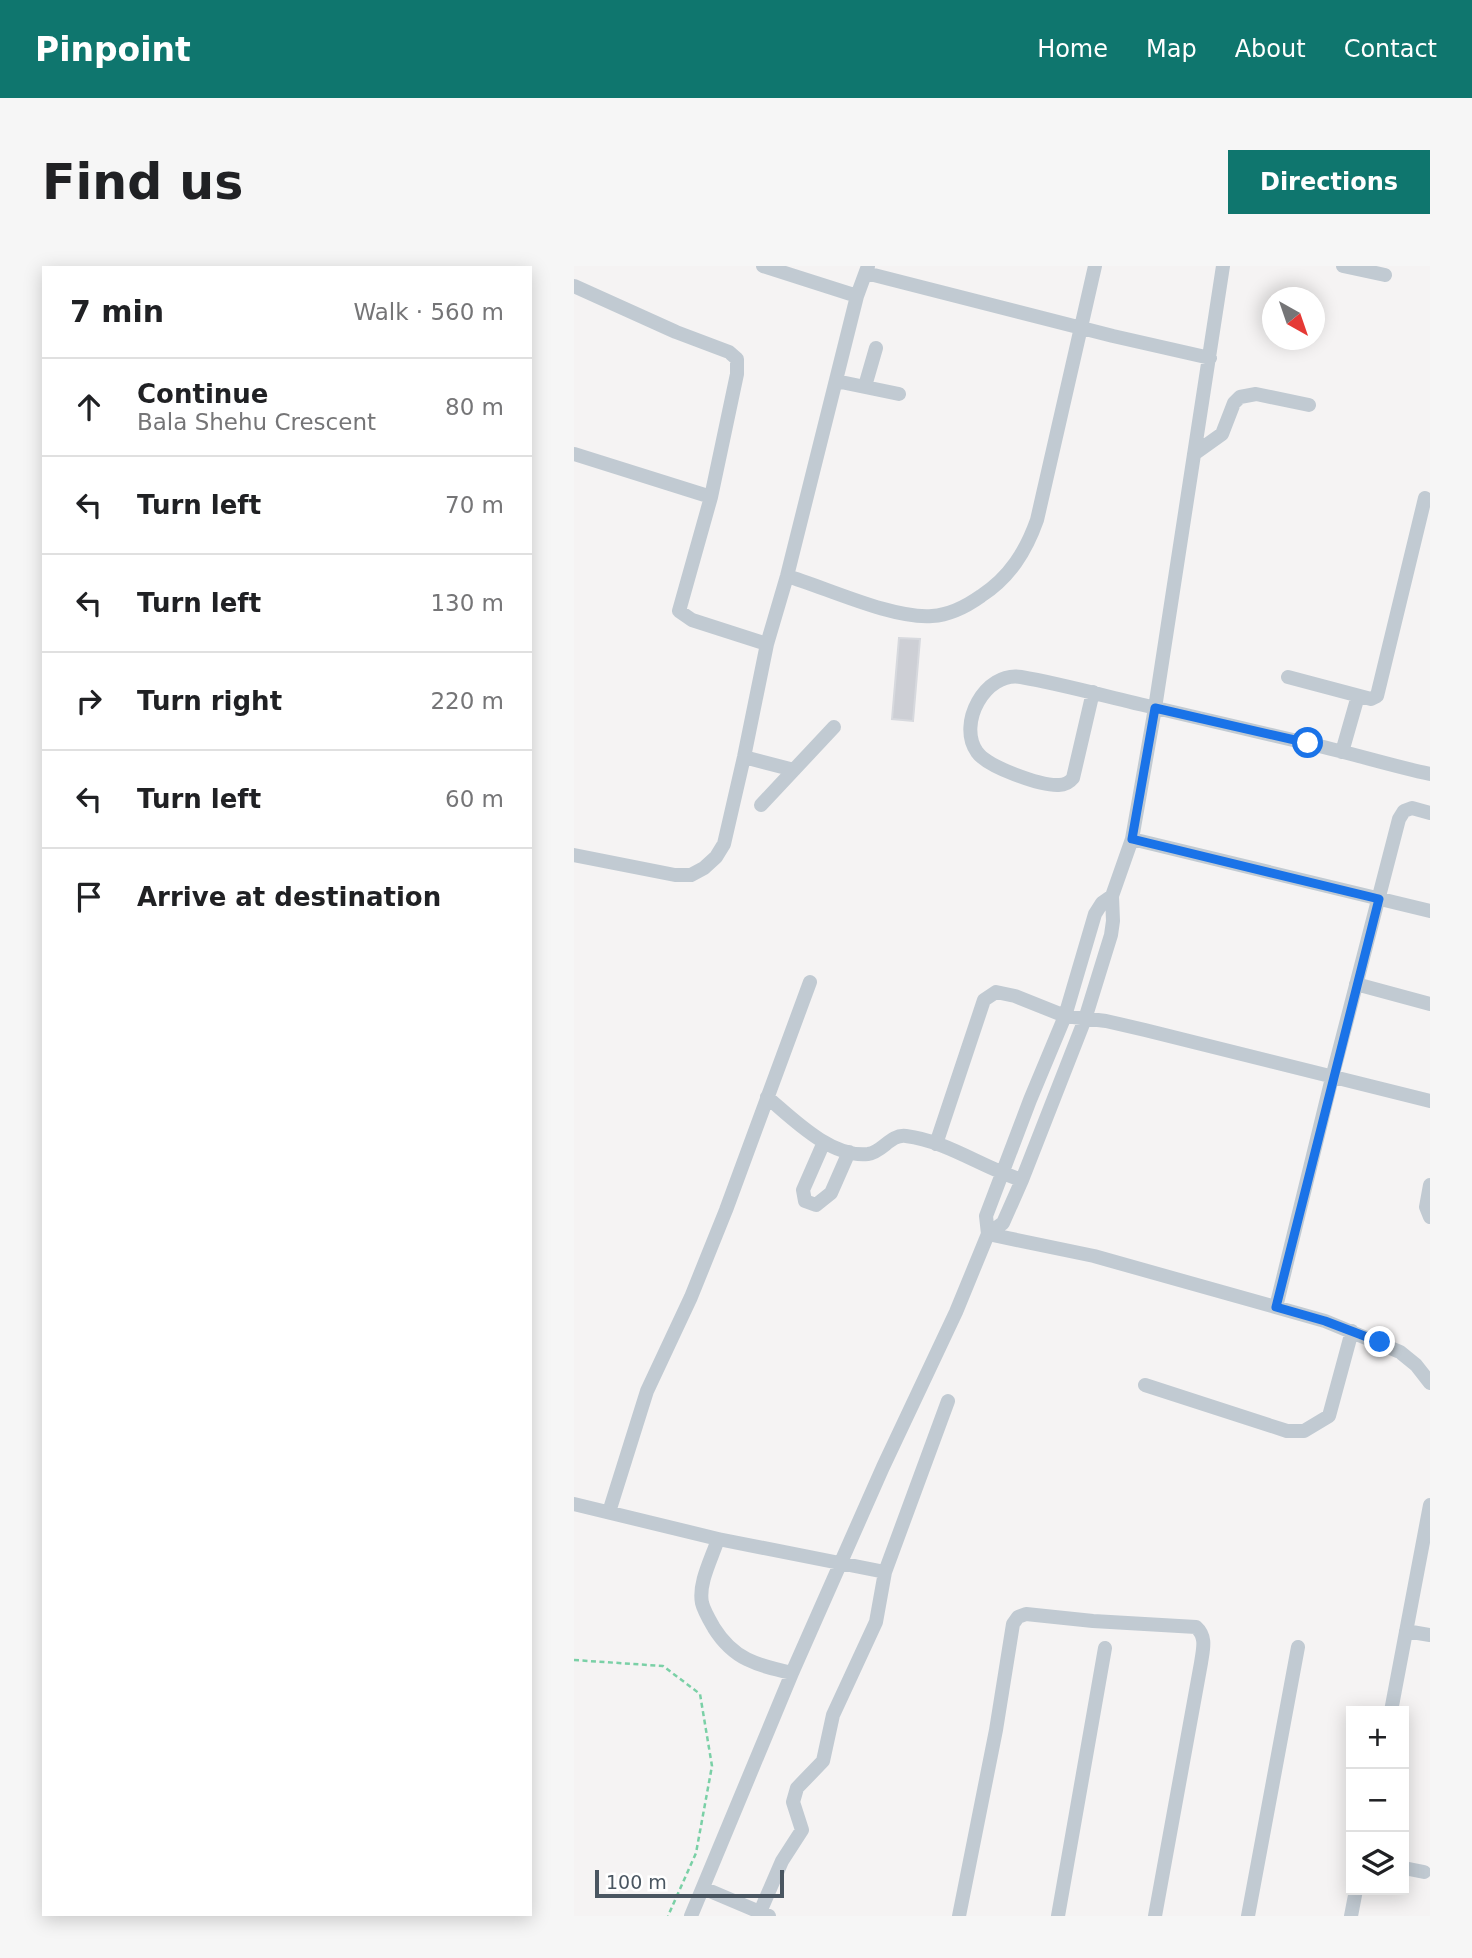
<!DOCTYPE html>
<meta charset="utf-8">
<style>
body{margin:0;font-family:"DejaVu Sans",sans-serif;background:#f6f6f6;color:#202124}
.controls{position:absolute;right:21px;bottom:21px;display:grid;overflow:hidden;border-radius:0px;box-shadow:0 4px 18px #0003}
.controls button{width:63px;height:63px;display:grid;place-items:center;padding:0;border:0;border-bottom:2px solid #e0e0e0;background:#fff;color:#202124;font:35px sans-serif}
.compass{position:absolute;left:688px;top:21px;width:63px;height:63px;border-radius:50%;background:#fff;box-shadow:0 4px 18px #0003;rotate:140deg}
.scale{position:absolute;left:21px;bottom:18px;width:189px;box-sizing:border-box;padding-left:7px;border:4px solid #4a5661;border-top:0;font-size:19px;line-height:24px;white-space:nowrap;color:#4a5661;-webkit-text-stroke:5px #fff;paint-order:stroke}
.stop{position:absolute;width:21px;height:21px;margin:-16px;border:5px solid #1a73e8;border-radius:50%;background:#fff}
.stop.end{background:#1a73e8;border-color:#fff;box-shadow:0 2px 7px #0008}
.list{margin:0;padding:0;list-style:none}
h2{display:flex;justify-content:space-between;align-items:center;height:91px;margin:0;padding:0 28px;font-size:30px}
h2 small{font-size:23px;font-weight:400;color:#757577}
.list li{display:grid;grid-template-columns:46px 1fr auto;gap:21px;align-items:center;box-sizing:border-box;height:98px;padding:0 28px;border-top:2px solid #e0e0e0}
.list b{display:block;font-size:26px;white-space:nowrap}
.list p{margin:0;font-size:23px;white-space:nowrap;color:#757577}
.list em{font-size:23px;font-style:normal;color:#757577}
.icon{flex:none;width:38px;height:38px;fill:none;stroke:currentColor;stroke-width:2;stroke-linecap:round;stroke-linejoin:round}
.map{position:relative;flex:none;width:856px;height:1650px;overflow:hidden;border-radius:0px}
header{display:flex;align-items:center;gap:42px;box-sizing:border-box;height:98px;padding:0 35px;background:#0f766e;color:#fff}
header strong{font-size:33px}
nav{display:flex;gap:38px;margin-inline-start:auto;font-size:24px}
.intro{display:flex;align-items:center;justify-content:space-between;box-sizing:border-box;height:168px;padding:0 42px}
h1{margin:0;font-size:49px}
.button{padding:18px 32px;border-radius:0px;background:#0f766e;color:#fff;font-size:24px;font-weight:700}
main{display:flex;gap:42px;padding:0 42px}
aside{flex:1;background:#fff;border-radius:0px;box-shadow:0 4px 18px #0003}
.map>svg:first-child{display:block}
</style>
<header>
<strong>Pinpoint</strong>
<nav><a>Home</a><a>Map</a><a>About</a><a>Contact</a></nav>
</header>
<div class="intro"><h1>Find us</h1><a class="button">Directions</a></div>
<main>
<aside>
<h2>7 min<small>Walk · 560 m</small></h2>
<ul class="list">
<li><svg class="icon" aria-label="ahead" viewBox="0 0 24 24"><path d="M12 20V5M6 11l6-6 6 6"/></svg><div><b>Continue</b><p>Bala Shehu Crescent</p></div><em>80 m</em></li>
<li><svg class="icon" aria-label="left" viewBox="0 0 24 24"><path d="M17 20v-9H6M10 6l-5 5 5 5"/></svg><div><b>Turn left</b></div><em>70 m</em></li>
<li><svg class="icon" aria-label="left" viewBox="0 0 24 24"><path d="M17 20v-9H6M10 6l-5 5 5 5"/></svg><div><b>Turn left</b></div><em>130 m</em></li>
<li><svg class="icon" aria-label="right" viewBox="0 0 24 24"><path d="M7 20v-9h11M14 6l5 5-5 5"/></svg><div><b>Turn right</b></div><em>220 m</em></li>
<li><svg class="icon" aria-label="left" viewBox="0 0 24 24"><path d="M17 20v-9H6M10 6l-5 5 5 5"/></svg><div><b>Turn left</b></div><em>60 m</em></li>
<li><svg class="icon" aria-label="arrive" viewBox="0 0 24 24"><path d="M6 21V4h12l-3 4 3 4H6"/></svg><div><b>Arrive at destination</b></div></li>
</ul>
</aside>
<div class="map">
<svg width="856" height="1650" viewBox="0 0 856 1650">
<rect width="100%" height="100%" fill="#f5f3f3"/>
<path fill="#cdcfd5" stroke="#d7d9de" stroke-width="2" d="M325,372L346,373L339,455L318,453Z"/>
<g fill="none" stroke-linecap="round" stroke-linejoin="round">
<path stroke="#7ad0a6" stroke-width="2.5" stroke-dasharray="5 3.5" stroke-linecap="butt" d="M0,1394L89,1400L126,1428L138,1500L122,1587L94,1650"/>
<path stroke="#c1cad2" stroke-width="14" d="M189,0L283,30
M769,0L811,9
M292,7L539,70L636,92
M0,20L102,66L155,86L163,93V108L137,231L105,345L118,354L193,378
M262,115L325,128
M291,120L302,82
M0,188L137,231
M620,188L648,168L660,137L666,131L682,128L735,139
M213,310C253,322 318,353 358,350C375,349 393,340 407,330C436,311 452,285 463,254L521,0
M714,411L797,433L803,430L851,232
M519,426L499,512C495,517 491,519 485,519C467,520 413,501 403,486C383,458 411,405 447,411C493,419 537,432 582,442C632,454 682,465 732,477C774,486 814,499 856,508
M768,486L784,430
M170,491L220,504
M187,539L260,461
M558,573L856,645
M0,589L101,609H117L130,602L142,591L150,578L170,491L193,378L213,310L283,30L294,0
M782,718L856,738
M193,831C219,853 257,892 294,888C309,886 316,868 332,870C373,875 409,902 448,914
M250,876L229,924L231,935L242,939L257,927L275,886
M362,878L410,734L422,726L441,730L491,750L532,755L571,764L856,835
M856,919L852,941L856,951
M414,968L429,957L448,914L511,753L537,669L539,655L538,630L558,573L581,442L649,0
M414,968L520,990L751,1055L826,1086L842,1099L856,1117
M702,1041L758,812L825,553L830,545L838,542L856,547
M571,1119L713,1165H730L755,1150L778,1065
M0,1238L144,1273L311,1306
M35,1246L73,1125L117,1031L152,944L236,716
M144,1273C138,1292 124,1317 128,1337C130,1345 136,1355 140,1362C160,1394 183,1399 218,1407
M832,1365L856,1369
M817,1445L856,1239
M830,1602L850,1606
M129,1622L195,1650
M186,1646L208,1595L228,1564L219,1536L223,1522L249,1495L259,1449L302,1356L311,1306L374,1135
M117,1650L218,1407L309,1201L382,1046L414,968L412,950L456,834L491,750L521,648L528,637L538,630
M385,1650L422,1464L439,1358L444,1351L452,1348L519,1355L622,1361C633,1371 629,1383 627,1397L581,1650
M484,1650L531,1382
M674,1650L724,1381
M777,1650L782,1624"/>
</g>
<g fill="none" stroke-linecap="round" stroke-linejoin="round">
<path stroke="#1a73e8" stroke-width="9" d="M734,477L581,442L558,573L805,633L702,1041L751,1055L806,1076"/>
</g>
</svg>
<div class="controls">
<button>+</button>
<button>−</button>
<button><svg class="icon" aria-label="layers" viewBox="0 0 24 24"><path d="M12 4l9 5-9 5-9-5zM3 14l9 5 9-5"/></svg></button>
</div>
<svg class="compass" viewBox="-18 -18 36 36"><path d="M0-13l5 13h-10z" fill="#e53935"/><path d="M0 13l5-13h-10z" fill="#757577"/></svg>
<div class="scale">100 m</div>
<div class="stop" style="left:734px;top:477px"></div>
<div class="stop end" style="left:806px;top:1076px"></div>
</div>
</main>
